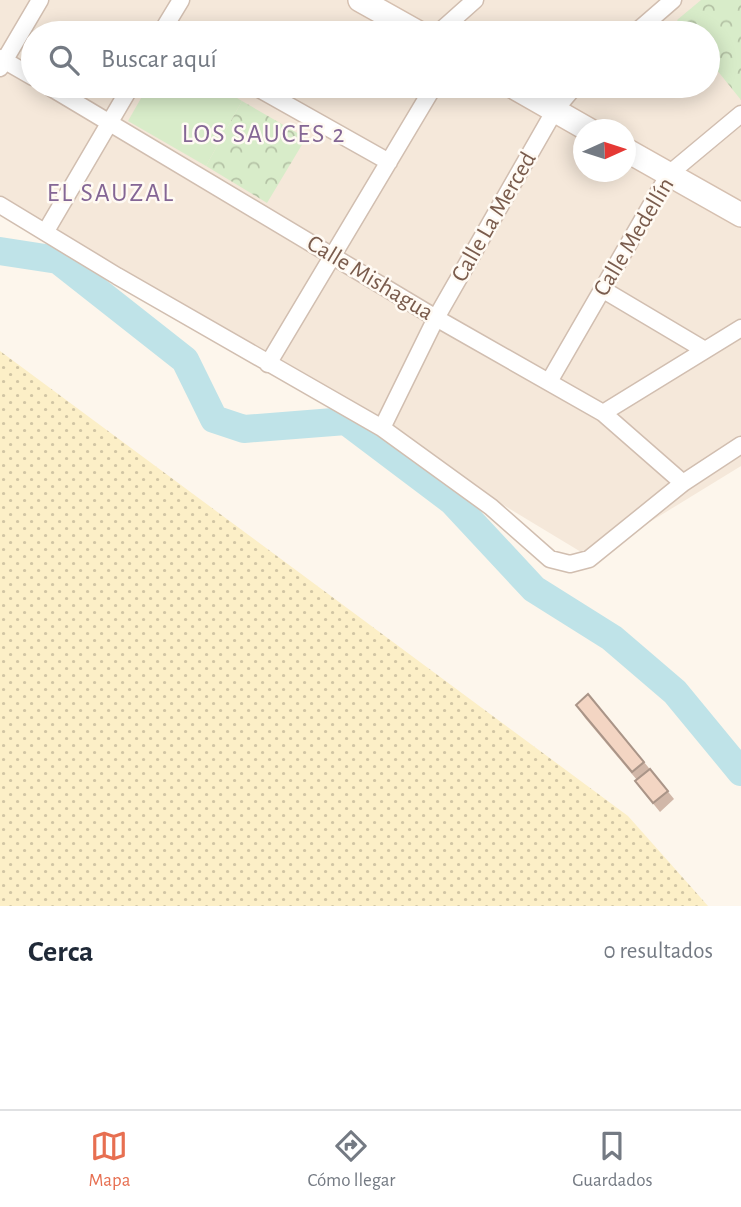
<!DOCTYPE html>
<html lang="es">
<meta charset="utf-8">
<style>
body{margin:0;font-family:"Alegreya Sans",sans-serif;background:#f2f2f3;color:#1f2937}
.compass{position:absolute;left:573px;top:119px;width:63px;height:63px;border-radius:50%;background:#fff;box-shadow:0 4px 18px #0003;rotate:87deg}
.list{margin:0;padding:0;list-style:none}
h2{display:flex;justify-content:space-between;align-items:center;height:91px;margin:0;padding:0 28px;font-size:30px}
h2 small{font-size:23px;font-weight:400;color:#747a83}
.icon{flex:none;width:38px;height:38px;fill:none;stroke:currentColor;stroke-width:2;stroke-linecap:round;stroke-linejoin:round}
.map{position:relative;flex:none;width:741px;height:906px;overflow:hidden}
.search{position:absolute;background:#fff;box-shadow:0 4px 18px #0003;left:21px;right:21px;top:21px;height:77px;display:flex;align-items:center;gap:18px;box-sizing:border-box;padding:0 24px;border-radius:38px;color:#747a83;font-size:26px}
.sheet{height:203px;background:#fff}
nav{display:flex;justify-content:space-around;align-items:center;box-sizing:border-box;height:98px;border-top:2px solid #e0e1e3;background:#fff;font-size:19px;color:#747a83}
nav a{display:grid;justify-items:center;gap:4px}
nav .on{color:#e76f51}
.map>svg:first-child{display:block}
</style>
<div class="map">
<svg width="741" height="906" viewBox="0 0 741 906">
<defs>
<pattern id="sand-dots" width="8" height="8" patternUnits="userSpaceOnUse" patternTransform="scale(1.75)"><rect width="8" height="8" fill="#fcefc7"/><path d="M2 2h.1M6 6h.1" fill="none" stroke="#d1c5a4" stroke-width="1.8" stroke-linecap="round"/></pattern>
<pattern id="park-crowns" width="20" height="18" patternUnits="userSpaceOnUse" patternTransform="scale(1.75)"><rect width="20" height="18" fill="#d8ecc9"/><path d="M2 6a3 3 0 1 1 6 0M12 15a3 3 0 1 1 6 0" fill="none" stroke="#b4c2a5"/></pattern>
</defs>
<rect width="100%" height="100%" fill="#fdf6ec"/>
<path fill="#f5e8da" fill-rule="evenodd" d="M0,0H741V466L591,558L0,201ZM33,33H708V86H33ZM584,130H626V172H584Z"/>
<path fill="#d8ecc9" d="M148,86H217L242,101L206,166L128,121Z"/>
<path fill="url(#sand-dots)" d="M0,351L628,816L708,906H0Z"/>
<path fill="url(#park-crowns)" d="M701,0H741V100L708,59V33H687L677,20Z
M242,101L306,138L267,203L206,166Z"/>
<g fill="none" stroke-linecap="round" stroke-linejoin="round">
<path stroke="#bfe3e8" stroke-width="28" d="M0,251L58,260L185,360L214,419L244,429L346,421L452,501L534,589L612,638L675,692L741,772"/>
<g stroke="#d1beb0" stroke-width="19">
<path id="street" d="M161,33L181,0
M438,33L475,0
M635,33L673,0
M0,58L33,77
M0,68L40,0
M48,86L436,318L603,413L683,483
M254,86L389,162
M0,205L117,276L382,428L491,507L550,559L570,564L589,559L683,483L741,445
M46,231L131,86
M602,289L703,349
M268,364L434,86
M550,380L669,174L741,114
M603,413L741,328
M382,428L436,318L555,110L575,86"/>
</g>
<g stroke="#d6c0b0" stroke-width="26">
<path id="secondary" d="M360,0L419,33
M512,86L589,130
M626,150L741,215"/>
</g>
<use href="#street" stroke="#fff" stroke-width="16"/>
<use href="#secondary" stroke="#fff" stroke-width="23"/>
</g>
<path fill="#d1b7a8" d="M576,705L644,762L674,799L660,812L642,790L635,781L637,780L585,718Z"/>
<path fill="#f3d5c3" stroke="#aa9588" stroke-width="2" d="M588,694L644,762L632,772L576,705Z
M650,769L668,791L653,803L635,781Z"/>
<g text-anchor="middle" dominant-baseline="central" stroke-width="5" stroke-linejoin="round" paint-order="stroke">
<g font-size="24" fill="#7a5c4d" stroke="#fffaf3">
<text transform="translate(494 217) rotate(-60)">Calle La Merced</text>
<text transform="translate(634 237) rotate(-59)">Calle Medellín</text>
<text transform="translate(370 278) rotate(31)">Calle Mishagua</text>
</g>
<g font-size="26" letter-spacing="2" fill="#846695" stroke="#fffaf3">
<text x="264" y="134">LOS SAUCES 2</text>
<text x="111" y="193">EL SAUZAL</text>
</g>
</g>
</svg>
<svg class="compass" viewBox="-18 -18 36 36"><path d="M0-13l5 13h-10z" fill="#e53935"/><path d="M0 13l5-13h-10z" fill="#747a83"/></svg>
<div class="search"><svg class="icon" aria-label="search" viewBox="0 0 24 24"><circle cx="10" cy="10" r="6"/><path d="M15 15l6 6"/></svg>Buscar aquí</div>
</div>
<section class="sheet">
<h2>Cerca<small>0 resultados</small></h2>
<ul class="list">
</ul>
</section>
<nav>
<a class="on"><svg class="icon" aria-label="map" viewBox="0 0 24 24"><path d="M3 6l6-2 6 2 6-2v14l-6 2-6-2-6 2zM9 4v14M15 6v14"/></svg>Mapa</a>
<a><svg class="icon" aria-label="directions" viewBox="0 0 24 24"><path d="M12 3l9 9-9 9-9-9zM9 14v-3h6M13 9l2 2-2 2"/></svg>Cómo llegar</a>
<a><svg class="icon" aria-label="saved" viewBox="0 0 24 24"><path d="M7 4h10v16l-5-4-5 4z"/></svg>Guardados</a>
</nav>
